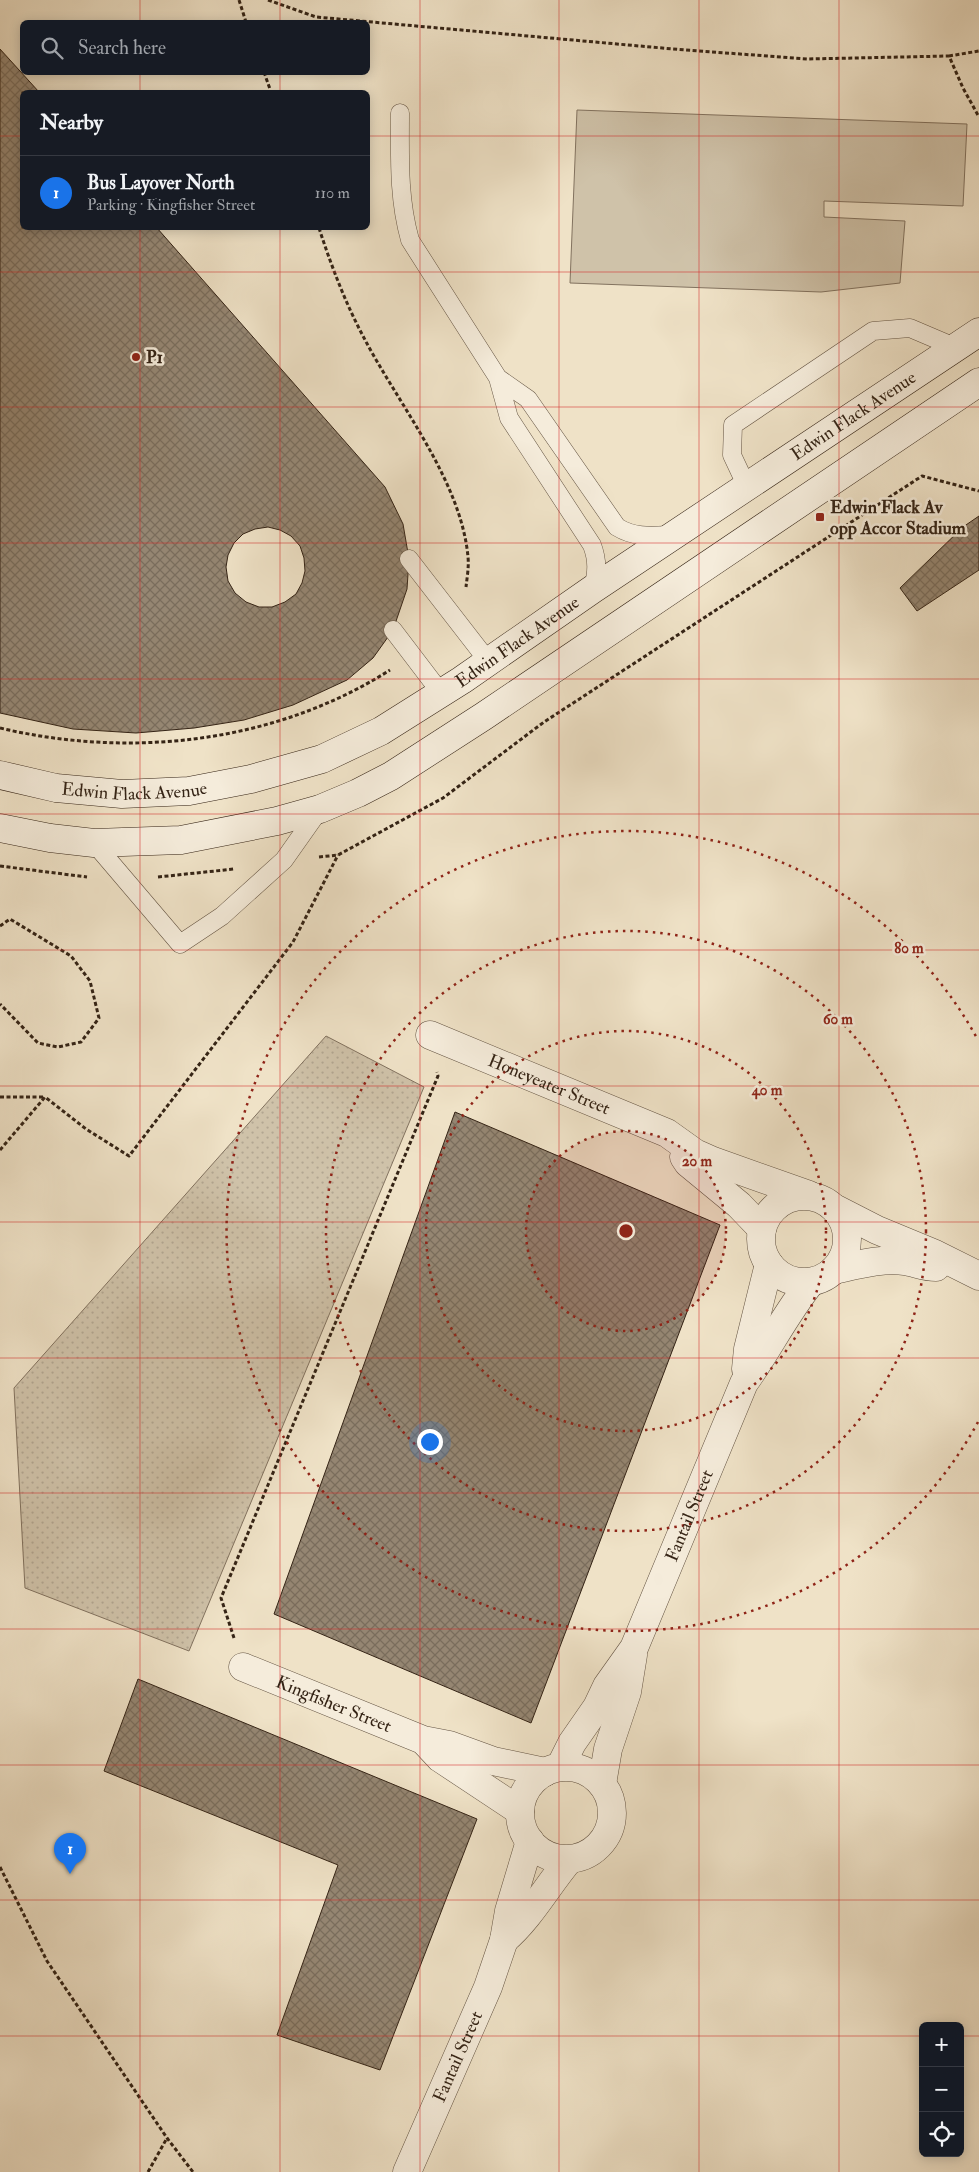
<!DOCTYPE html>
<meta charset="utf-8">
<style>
body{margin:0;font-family:"IM FELL Double Pica",serif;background:#20242c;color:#f1f3f6}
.controls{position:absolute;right:15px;bottom:15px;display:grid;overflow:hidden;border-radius:8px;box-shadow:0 2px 12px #0003}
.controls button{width:45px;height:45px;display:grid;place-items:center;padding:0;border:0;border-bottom:1px solid #363941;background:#171b24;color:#f1f3f6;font:25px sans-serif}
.you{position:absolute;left:429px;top:1441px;width:18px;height:18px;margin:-12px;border:4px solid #fff;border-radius:50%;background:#1a73e8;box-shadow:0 0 0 8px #1a73e833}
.badge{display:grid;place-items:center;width:32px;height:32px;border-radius:50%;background:#1a73e8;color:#fff;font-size:16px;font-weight:700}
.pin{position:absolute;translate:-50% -41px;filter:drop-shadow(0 1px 2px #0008)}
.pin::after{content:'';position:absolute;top:26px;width:18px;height:15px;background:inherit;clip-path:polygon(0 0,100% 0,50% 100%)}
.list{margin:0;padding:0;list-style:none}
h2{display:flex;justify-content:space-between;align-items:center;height:65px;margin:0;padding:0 20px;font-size:21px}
h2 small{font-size:16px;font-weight:400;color:#9ea1a6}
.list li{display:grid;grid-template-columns:32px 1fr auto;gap:15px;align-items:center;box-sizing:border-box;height:75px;padding:0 20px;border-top:1px solid #363941}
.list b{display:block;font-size:19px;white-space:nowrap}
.list p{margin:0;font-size:16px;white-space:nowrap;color:#9ea1a6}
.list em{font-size:16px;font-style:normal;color:#9ea1a6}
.icon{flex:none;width:28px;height:28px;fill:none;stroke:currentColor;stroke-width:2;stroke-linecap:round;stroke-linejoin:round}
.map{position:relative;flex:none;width:979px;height:2172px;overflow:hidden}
.search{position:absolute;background:#171b24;box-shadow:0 2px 12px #0003;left:20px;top:20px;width:350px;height:55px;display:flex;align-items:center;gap:12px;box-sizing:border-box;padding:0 18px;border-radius:8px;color:#9ea1a6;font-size:19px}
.panel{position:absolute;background:#171b24;box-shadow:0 2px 12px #0003;left:20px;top:90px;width:350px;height:140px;border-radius:8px}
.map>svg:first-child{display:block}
</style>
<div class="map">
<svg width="979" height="2172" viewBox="0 0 979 2172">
<defs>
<pattern id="grass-dots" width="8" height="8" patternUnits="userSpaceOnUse" patternTransform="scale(1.25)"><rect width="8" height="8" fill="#cfc2a9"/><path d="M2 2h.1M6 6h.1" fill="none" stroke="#b2a691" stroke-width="1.8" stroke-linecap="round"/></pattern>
<pattern id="building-cross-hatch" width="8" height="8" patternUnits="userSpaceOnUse" patternTransform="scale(1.25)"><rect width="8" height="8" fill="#958672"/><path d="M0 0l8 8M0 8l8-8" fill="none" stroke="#7a6d5c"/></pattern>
</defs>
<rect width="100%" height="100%" fill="#efe2c7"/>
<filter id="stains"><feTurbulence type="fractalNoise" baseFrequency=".004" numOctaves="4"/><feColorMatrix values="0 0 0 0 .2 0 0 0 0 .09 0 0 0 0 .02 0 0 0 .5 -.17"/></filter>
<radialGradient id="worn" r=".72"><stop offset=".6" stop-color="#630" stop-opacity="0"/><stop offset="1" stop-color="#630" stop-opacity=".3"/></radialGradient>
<path fill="url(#grass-dots)" stroke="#82725f" d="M326,1036L424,1087L189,1651L25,1588L14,1388Z"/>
<path fill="#cfc2a9" stroke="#82725f" d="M577,110L967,124L963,206L824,201V217L905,221L900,283L821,292L570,283Z"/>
<path fill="url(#building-cross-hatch)" stroke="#342315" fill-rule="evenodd" d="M0,49L39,92H22V228H157L385,487L403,524L409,559L407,589L393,630L373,658L347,680L293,705L244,720L194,728L136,733L73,729L0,713ZM268,527L280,530L291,536L300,546L304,558L305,571L302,583L296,594L285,602L272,607H259L246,602L235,593L228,581L226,567L228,555L234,543L243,534L255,529Z
M979,516V570L917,611L900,588L963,527Z
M455,1112L720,1225L531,1723L274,1614Z
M138,1679L477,1819L380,2070L277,2035L338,1865L104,1771Z"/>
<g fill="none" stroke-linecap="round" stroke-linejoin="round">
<g stroke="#635342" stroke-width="19">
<path id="lane" d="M400,113C400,155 398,198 410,240L498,378L509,418L592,545C598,561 597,572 593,589
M498,378L528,399L617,527C635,538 651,536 671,535
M747,487L732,455L733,425L873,331L910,328L957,348
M409,559L488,661
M393,630L441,693
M94,843L180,944L222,916L284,860L320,809"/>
</g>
<g stroke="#635342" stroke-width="29">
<g id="street">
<path id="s1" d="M430,1035L667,1133L695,1153L713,1161L809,1195"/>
<path d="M684,1157L688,1163L739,1205L762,1229"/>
<circle cx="804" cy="1239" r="43"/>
<path d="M836,1209L877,1230L935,1254L979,1276"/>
<path d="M834,1270C857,1265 882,1258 905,1261C916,1263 925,1267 936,1267"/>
<path d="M746,1369L748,1349L769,1264"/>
<path id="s2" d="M243,1667L423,1740L449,1745L493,1761L545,1772"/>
<path d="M426,1743L440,1758L520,1811"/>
<path id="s3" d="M560,1767L572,1743L597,1707L607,1686L634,1648L744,1383C768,1350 785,1314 811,1282"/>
<circle cx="566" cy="1813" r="46"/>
<path d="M602,1784L608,1749L627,1692L633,1655"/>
<path d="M504,1940C530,1918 547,1886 569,1860"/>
<path id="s4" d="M407,2172L488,1987L504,1940L509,1911L530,1841"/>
</g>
</g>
<g stroke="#342315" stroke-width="29">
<g id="secondary">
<path id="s5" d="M0,775L56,788L122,794L189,791L251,779L322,759L381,731L462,680L593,589L979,332"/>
<path d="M0,828L50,838L94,843L181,840L277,821L320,809L358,793L391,776L484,716L979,382"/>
</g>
</g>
<path stroke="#342315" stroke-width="3" stroke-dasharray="4 2.5" stroke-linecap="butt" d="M239,0L246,22
M268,0L316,17L673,49L807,59L949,56L963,88L979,117
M949,56L979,51
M264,72L271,92
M319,228C331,265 345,302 363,336C398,404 461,480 468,557C469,567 467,578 466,587
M0,728C131,759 275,743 390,670
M319,857L338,855L443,798L544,722L922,476L979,491
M0,866L87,877
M158,877L234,869
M0,926L10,919L71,956L90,981L99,1018L81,1042L58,1047L38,1043L0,1004
M0,1097H45
M0,1150L45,1097L86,1129L129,1156L293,942L338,855
M234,1638L221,1598L438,1076L437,1072
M0,1867L47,1961L167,2138L193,2172
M148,2172L167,2138"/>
<use href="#lane" stroke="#f5ecdb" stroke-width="18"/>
<use href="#street" stroke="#f5ecdb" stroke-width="28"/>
<use href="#secondary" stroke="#f5ecdb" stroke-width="28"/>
</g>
<path fill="none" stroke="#d62828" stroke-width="1" stroke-opacity="0.55" d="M140,0V22M280,0V22M420,0V2172M559,0V2172M699,0V2172M839,0V2172M140,72V92M280,72V92M0,136H22M368,136H979M140,228V2172M280,228V2172M0,272H979M0,407H979M0,543H979M0,679H979M0,814H979M0,950H979M0,1086H979M0,1222H979M0,1358H979M0,1493H979M0,1629H979M0,1765H979M0,1900H979M0,2036H923M960,2036H979"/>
<circle cx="626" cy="1231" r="100" fill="#8f2418" fill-opacity=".12"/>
<g fill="none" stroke="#8f2418" stroke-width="2.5" stroke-dasharray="2.5 5">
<circle cx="626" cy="1231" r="100"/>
<circle cx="626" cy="1231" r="200"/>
<circle cx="626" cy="1231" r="300"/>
<path d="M978 1422A400 400 0 1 1 978 1040"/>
</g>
<g fill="#8f2418" stroke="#f5ecdb" stroke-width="2">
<circle cx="136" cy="357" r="5"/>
<rect x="815" y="512" width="10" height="10" rx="2.5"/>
</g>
<g text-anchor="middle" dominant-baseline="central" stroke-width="5" stroke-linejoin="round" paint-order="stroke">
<g font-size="18" font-weight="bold" fill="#342315" stroke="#f5ecdb" text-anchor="start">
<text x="146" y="357">P1</text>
<text x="830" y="507">Edwin Flack Av<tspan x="830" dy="21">opp Accor Stadium</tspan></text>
</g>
<g font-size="18" fill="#342315" stroke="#f5ecdb">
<text stroke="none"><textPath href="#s5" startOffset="961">Edwin Flack Avenue</textPath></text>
<text stroke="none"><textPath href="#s5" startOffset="556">Edwin Flack Avenue</textPath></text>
<text stroke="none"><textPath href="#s5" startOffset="136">Edwin Flack Avenue</textPath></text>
<text stroke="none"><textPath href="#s1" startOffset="129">Honeyeater Street</textPath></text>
<text stroke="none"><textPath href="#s3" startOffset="284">Fantail Street</textPath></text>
<text stroke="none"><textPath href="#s2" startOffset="98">Kingfisher Street</textPath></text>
<text stroke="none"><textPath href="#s4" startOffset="126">Fantail Street</textPath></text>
</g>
</g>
<circle cx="626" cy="1231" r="8" fill="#8f2418" stroke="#f5ecdb" stroke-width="2.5"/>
<g font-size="15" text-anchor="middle" font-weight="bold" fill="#8f2418" stroke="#f5ecdb" stroke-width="5" stroke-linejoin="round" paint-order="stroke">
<text x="909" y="953">80 m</text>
<text x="838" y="1024">60 m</text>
<text x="767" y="1095">40 m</text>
<text x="697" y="1166">20 m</text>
</g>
<rect width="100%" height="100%" filter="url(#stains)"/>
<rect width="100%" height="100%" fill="url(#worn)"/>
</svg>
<div class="controls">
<button>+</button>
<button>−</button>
<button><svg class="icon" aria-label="locate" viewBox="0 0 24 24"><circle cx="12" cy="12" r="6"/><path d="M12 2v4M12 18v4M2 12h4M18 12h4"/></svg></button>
</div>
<div class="you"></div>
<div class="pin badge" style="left:70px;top:1874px">1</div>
<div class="search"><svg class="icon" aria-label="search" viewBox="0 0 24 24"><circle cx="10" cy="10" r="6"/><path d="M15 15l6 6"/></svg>Search here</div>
<section class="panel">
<h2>Nearby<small></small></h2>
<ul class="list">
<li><span class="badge">1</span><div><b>Bus Layover North</b><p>Parking · Kingfisher Street</p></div><em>110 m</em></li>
</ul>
</section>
</div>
